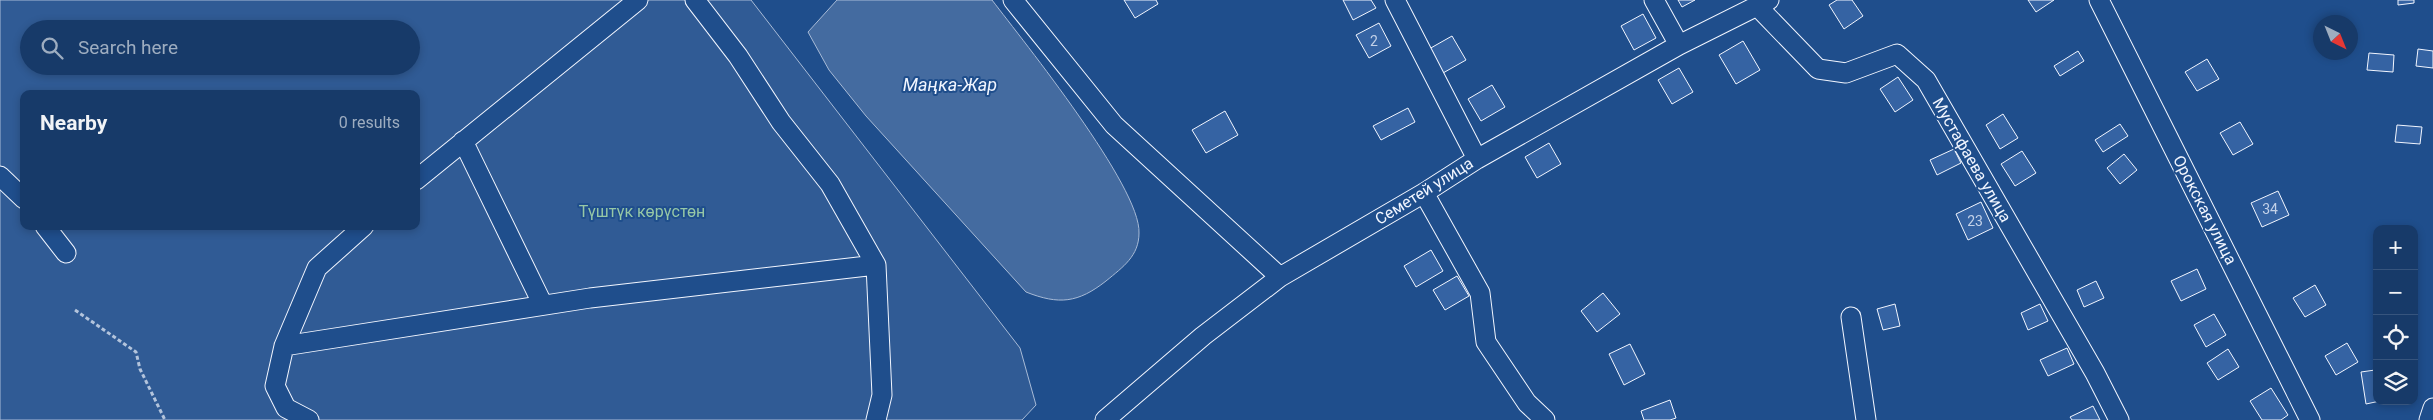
<!DOCTYPE html>
<meta charset="utf-8">
<style>
body{margin:0;font-family:Roboto,sans-serif;background:#20416f;color:#f1f3f6}
.controls{position:absolute;right:15px;bottom:15px;display:grid;overflow:hidden;border-radius:10px;box-shadow:0 2px 8px #0003}
.controls button{width:45px;height:45px;display:grid;place-items:center;padding:0;border:0;border-bottom:1px solid #36547d;background:#173a69;color:#f1f3f6;font:25px sans-serif}
.compass{position:absolute;left:2313px;top:15px;width:45px;height:45px;border-radius:50%;background:#173a69;box-shadow:0 2px 8px #0003;rotate:137deg}
.list{margin:0;padding:0;list-style:none}
h2{display:flex;justify-content:space-between;align-items:center;height:65px;margin:0;padding:0 20px;font-size:21px}
h2 small{font-size:16px;font-weight:400;color:#9eadc0}
.icon{flex:none;width:28px;height:28px;fill:none;stroke:currentColor;stroke-width:2;stroke-linecap:round;stroke-linejoin:round}
.map{position:relative;flex:none;width:2433px;height:420px;overflow:hidden}
.search{position:absolute;background:#173a69;box-shadow:0 2px 8px #0003;left:20px;top:20px;width:400px;height:55px;display:flex;align-items:center;gap:12px;box-sizing:border-box;padding:0 18px;border-radius:28px;color:#9eadc0;font-size:19px}
.panel{position:absolute;background:#173a69;box-shadow:0 2px 8px #0003;left:20px;top:90px;width:400px;height:140px;border-radius:10px}
.map>svg:first-child{display:block}
</style>
<div class="map">
<svg width="2433" height="420" viewBox="0 0 2433 420">
<rect width="100%" height="100%" fill="#1f4e8c"/>
<path fill="#305b95" stroke="#a8bbd7" fill-rule="evenodd" d="M0,0H751L1020,348L1036,405L1022,420H0ZM29,29H411V66H29ZM24,94H416V226H24Z"/>
<path fill="#446ba0" stroke="#a8bbd7" d="M837,0H992C1024,42 1141,187 1139,233C1139,256 1123,267 1106,281C1078,303 1059,305 1026,292L866,116L829,70L808,32Z"/>
<path fill="#3563a3" stroke="#f2f6ff" d="M1124,0H1156L1158,4L1135,18Z
M1343,0H1371L1376,8L1353,20Z
M1678,0H1695L1682,7Z
M1837,0H1852L1863,16L1844,29L1829,5Z
M2028,0H2054L2036,12Z
M2398,0H2414V3L2398,5Z
M1643,14L1656,38L1634,50L1621,26Z
M1379,23L1391,46L1369,58L1356,35Z
M1452,36L1466,60L1443,73L1429,49Z
M1743,41L1760,70L1736,84L1719,55Z
M2418,49L2433,51V68L2416,66Z
M2078,51L2084,61L2060,76L2054,66Z
M2369,53L2394,55L2393,72L2367,70Z
M2207,59L2219,79L2197,91L2185,72Z
M1679,68L1693,92L1672,104L1658,80Z
M1898,77L1913,100L1895,112L1880,89Z
M1492,85L1505,107L1481,121L1468,99Z
M1408,108L1415,122L1381,140L1373,126Z
M1225,111L1238,135L1206,153L1192,130Z
M2003,114L2018,138L2000,149L1986,125Z
M2240,122L2253,144L2233,155L2220,133Z
M2120,124L2128,136L2103,152L2095,140Z
M2397,125L2422,127L2420,144L2395,142Z
M1549,143L1561,164L1537,178L1525,157Z
M1954,149L1961,163L1937,175L1930,160Z
M2022,151L2036,173L2015,186L2001,164Z
M2124,154L2137,170L2120,184L2107,168Z
M2278,191L2289,215L2262,227L2251,203Z
M1981,202L1993,228L1968,240L1956,214Z
M1431,250L1443,271L1416,287L1404,266Z
M2197,269L2206,289L2181,301L2171,281Z
M1457,276L1469,296L1445,310L1433,290Z
M2096,281L2104,298L2084,307L2077,290Z
M2315,285L2326,305L2305,317L2293,298Z
M1603,293L1620,314L1597,332L1581,311Z
M1895,304L1900,326L1883,330L1877,309Z
M2040,304L2048,321L2028,330L2021,313Z
M2214,314L2226,335L2206,347L2194,325Z
M2347,343L2358,362L2336,375L2325,356Z
M1630,344L1645,374L1624,385L1609,354Z
M2067,348L2074,364L2048,376L2040,360Z
M2228,349L2239,367L2218,380L2207,363Z
M2375,370L2377,401H2380L2366,404L2361,372Z
M2271,388L2288,415L2281,420H2262L2250,401Z
M1670,400L1676,418L1670,420H1644L1641,411Z
M2093,406L2100,420H2072L2070,417Z"/>
<g fill="none" stroke-linecap="round" stroke-linejoin="round">
<g stroke="#f2f6ff" stroke-width="21">
<path id="minor" d="M695,0L738,56L781,122L830,184L876,265L882,395L876,420
M1013,0L1114,125L1280,277
M1395,0L1477,159
M1654,0L1679,45
M2099,0L2310,420
M1758,7L1818,69L1846,73L1897,54L1926,80L2095,373L2119,420
M463,141L543,305
M0,176L24,199
M416,180L638,0
M1424,193L1480,293L1486,342L1527,403L1545,420
M45,226L66,253
M1851,317L1866,420
M284,346L590,298L876,265
M309,420L286,408L275,386L284,346L317,268L364,226
M1105,420L1203,336L1280,277L1424,193L1477,159L1679,45L1769,0
M2429,420L2433,408"/>
</g>
<path stroke="#b3c4dc" stroke-width="3" stroke-dasharray="4 2.5" stroke-linecap="butt" d="M75,310L136,352L140,369L165,420"/>
<use href="#minor" stroke="#1f4e8c" stroke-width="19"/>
</g>
<g text-anchor="middle" dominant-baseline="central" stroke-width="4" stroke-linejoin="round" paint-order="stroke">
<g font-size="14" fill="#c3d1e8">
<text x="1374" y="41">2</text>
<text x="2270" y="209">34</text>
<text x="1975" y="221">23</text>
</g>
<g font-size="16" fill="#f2f6ff" stroke="#1f4e8c">
<text transform="translate(1972 160) rotate(60)">Мустафаева улица</text>
<text transform="translate(1424 191) rotate(-32)">Семетей улица</text>
<text transform="translate(2205 210) rotate(63)">Орокская улица</text>
</g>
<g font-size="16" fill="#97c8a6" stroke="#1f4e8c">
<text x="642" y="211">Түштүк көрүстөн</text>
</g>
<g font-size="18" font-style="italic" fill="#f2f6ff" stroke="#1f4e8c">
<text x="950" y="84">Маңка-Жар</text>
</g>
</g>
</svg>
<div class="controls">
<button>+</button>
<button>−</button>
<button><svg class="icon" aria-label="locate" viewBox="0 0 24 24"><circle cx="12" cy="12" r="6"/><path d="M12 2v4M12 18v4M2 12h4M18 12h4"/></svg></button>
<button><svg class="icon" aria-label="layers" viewBox="0 0 24 24"><path d="M12 4l9 5-9 5-9-5zM3 14l9 5 9-5"/></svg></button>
</div>
<svg class="compass" viewBox="-18 -18 36 36"><path d="M0-13l5 13h-10z" fill="#e53935"/><path d="M0 13l5-13h-10z" fill="#9eadc0"/></svg>
<div class="search"><svg class="icon" aria-label="search" viewBox="0 0 24 24"><circle cx="10" cy="10" r="6"/><path d="M15 15l6 6"/></svg>Search here</div>
<section class="panel">
<h2>Nearby<small>0 results</small></h2>
<ul class="list">
</ul>
</section>
</div>
